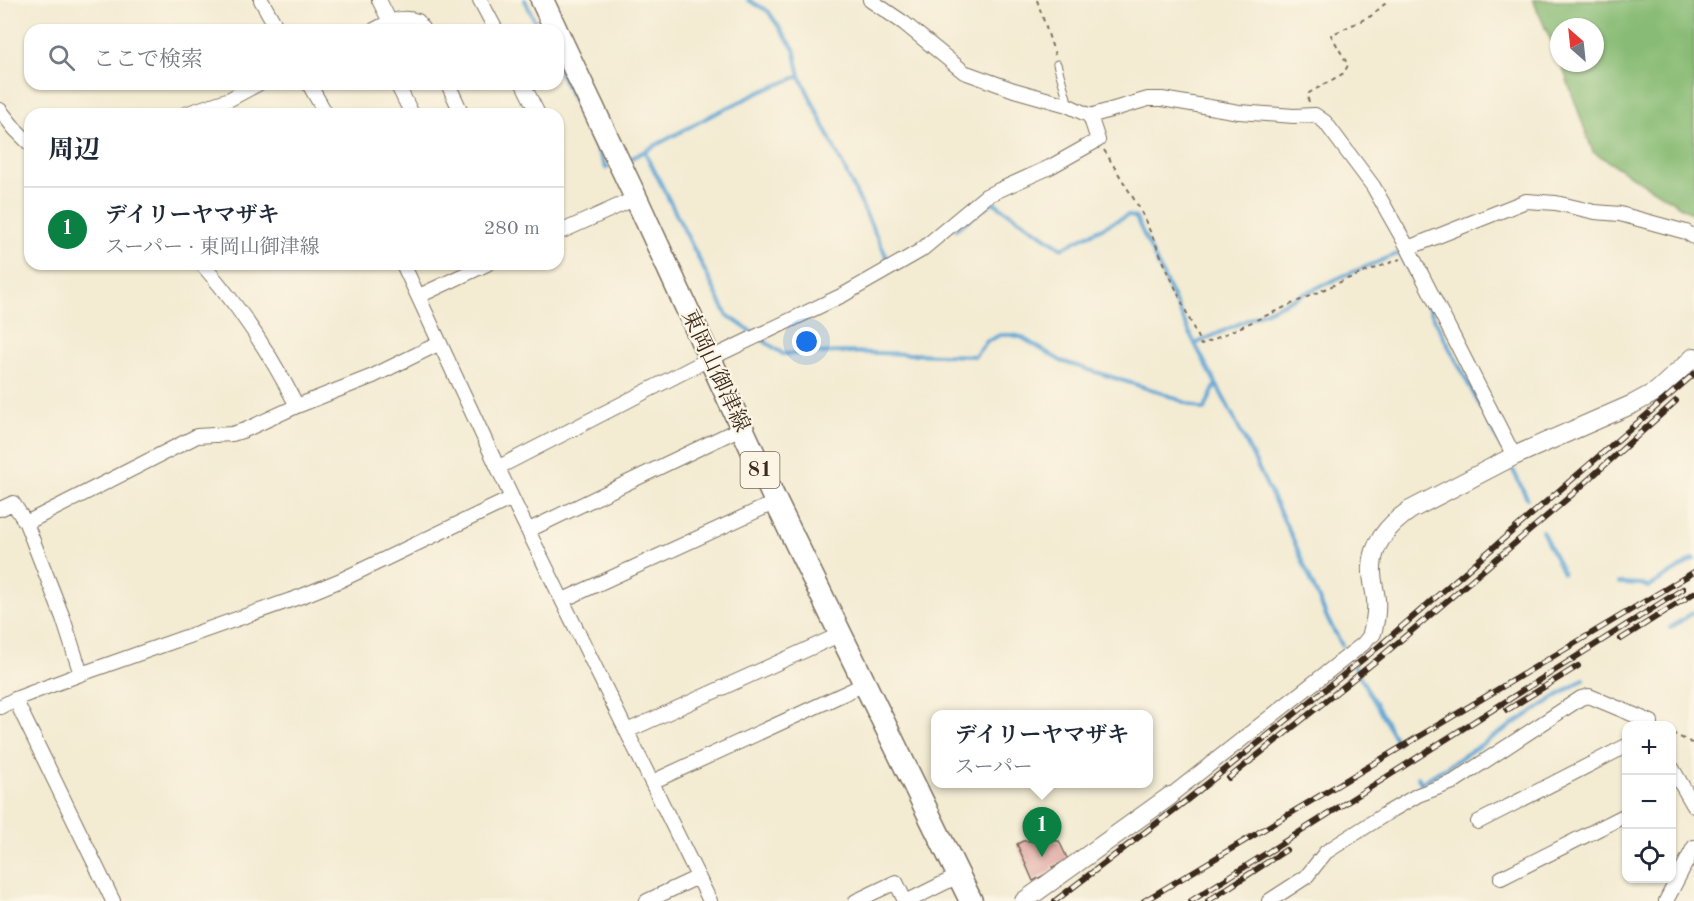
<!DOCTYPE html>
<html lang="ja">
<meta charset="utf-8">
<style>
body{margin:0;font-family:"Old Standard TT","Noto Serif JP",serif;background:#f2f2f3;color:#1f2937}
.controls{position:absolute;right:18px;bottom:18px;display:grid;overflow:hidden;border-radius:12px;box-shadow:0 2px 4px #0004}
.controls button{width:54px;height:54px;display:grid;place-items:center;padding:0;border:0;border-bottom:2px solid #e0e1e3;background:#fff;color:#1f2937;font:30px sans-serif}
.compass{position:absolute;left:1550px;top:18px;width:54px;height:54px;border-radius:50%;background:#fff;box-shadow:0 2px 4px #0004;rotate:333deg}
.you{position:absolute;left:807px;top:342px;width:21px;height:21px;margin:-15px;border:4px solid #fff;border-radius:50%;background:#1a73e8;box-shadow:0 0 0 9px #1a73e833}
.badge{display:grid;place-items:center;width:39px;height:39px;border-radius:50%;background:#0b8043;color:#fff;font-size:20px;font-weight:700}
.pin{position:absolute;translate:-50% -50px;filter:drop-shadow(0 2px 3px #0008)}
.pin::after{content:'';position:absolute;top:32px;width:21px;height:18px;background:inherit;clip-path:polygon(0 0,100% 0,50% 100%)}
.popup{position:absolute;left:931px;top:710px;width:222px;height:78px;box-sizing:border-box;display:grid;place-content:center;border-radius:12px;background:#fff;filter:drop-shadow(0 2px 4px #0005);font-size:20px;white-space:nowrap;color:#747a83}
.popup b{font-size:22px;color:#1f2937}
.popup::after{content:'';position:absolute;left:50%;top:100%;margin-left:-12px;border:12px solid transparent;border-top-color:#fff}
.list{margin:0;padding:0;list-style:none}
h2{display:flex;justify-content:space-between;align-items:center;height:78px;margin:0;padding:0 24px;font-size:26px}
h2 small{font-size:20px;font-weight:400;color:#747a83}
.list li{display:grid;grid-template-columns:39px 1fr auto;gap:18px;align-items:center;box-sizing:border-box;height:84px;padding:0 24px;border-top:2px solid #e0e1e3}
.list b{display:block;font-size:22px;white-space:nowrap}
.list p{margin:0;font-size:20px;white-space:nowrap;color:#747a83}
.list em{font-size:20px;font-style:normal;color:#747a83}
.icon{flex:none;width:33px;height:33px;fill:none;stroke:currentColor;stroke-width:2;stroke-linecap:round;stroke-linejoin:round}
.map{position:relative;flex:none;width:1694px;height:901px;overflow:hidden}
.search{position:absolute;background:#fff;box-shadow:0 2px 4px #0004;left:24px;top:24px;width:540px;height:66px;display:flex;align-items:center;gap:15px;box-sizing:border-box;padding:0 21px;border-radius:18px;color:#747a83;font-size:22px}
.panel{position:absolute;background:#fff;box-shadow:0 2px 4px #0004;left:24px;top:108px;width:540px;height:162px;border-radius:18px}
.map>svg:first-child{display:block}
</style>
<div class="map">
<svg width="1694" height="901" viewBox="0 0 1694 901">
<rect width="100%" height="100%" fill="#fcf5e5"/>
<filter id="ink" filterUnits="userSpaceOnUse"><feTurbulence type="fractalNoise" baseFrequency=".0167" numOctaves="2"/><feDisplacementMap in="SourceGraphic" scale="12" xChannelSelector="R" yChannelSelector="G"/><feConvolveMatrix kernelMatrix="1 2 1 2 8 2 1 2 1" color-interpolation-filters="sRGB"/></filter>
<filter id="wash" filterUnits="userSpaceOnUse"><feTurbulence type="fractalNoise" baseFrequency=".008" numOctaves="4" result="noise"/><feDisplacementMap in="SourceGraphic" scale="24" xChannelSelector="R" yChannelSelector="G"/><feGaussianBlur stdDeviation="1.35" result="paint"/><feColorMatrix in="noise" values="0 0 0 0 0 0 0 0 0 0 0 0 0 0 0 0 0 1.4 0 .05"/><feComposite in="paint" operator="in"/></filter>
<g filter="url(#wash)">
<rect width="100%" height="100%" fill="#f3ebd2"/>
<path fill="#88bb74" stroke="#627249" stroke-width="1.5" d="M1533,0H1694V215L1593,152L1561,63H1595V27H1559V59Z"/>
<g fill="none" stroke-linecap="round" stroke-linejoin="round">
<path stroke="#5ea5d4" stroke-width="4" d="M525,0L539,30
M748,0L768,11L794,49L800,76L890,264
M558,69L606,168L608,167
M645,152L727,315L753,333
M628,160L712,115L760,92L800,76
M956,229L993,202L1062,248L1128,215L1136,218L1195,344L1231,412L1293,539L1328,620L1342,645
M761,339L783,354L842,352L975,356L986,342L1000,335H1012L1021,337L1061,361L1159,392L1204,410L1216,384
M1195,344L1345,275L1400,253L1502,448
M1513,470L1527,498
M1542,531L1563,573
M1619,583L1641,584L1648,587L1694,559
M1670,628L1694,612
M1354,666L1398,743
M1418,777L1421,783L1584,679"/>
</g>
<g id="blocks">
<path fill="#da9995" d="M1023,841H1059L1068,860L1052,867L1054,870L1033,881L1017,844Z"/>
</g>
</g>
<g filter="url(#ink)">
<use href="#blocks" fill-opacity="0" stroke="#7b6e5d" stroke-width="1.5"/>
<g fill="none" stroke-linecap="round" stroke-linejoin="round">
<g stroke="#7b6e5d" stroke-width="9">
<path id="service" d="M1057,64L1067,98V105"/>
</g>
<g stroke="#7b6e5d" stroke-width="16">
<path id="minor" d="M261,0L278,30
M379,0L390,22
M480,0L496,30
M870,0L904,23L964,72L1014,90L1067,105L1090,116L1148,99H1162L1239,112L1294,116L1315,115L1325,122L1373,186L1408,248L1514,456
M374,30C389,22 401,15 418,21L423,30
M309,84L326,114
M397,84L412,114
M448,84L462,114
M523,84L538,114
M0,110L15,129L30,144
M185,114L230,99L258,84
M558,233L636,198
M1408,248L1526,201L1556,203L1595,212L1620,214L1686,232L1694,237
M202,264C240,307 271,355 297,406
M403,264L512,498L710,901
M419,296L487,264
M499,467L709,359L843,295L920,251L986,196L1050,167L1098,140L1090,116
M0,509L13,503L26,523L63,618L81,674
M26,523L197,436L232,434L245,430L297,406L373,376L440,343
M529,530L741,428
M563,600L776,502
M15,699L113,901
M0,707L15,699L81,674L302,596L341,580L512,498
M627,731L841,634
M1672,768L1694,806
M652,782L865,684
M1170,796L1363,644L1372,633
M1478,822L1626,746
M1501,878L1626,815
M647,901L698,877
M856,901L896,882L905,901
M908,901L958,876
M1269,901L1306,877L1326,852L1387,813L1418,795L1453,782L1581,698L1589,696L1651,722V726
M1666,901L1694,847"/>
</g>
<g stroke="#7b6e5d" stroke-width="20">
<path id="tertiary" d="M1372,633C1375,623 1377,611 1376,600C1375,589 1371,578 1372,567C1373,542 1391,523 1410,510L1514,456L1633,404L1657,391L1694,357
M1024,901L1170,796"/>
</g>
<g stroke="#7b6e5d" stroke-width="25">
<path id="primary" d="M542,0L556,30
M558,34L636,198L776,502L971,901"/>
</g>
<path stroke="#7b6e5d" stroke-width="2" stroke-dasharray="4.5 4.5" stroke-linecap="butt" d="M1037,0L1055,55
M1309,102L1307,96L1309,93L1344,73L1348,65L1331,35L1371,16L1387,2L1386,0
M1104,150L1140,209L1201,345L1347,279L1400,259
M1672,733L1694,744"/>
<use href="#service" stroke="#fff" stroke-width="7"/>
<use href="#minor" stroke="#fff" stroke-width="14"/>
<use href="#tertiary" stroke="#fff" stroke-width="18"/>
<use href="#primary" stroke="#fff" stroke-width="22"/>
<g stroke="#3b2a1e" stroke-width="6">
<path id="rail" d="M1621,639L1694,593
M1507,710L1578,666
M1229,778L1382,656L1567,499L1676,401
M1055,901L1187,800L1377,648L1694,374
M1144,901L1694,572
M1191,901L1683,589
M1208,901L1286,850"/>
</g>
<use href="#rail" stroke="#fcf5e5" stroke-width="4" stroke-dasharray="11" stroke-linecap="butt"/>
</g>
</g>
<g text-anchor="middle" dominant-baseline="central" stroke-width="4.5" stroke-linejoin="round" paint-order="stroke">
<rect fill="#fcf5e5" stroke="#75675a" stroke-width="1.5" x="740.5" y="452" width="39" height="36" rx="4.5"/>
<g font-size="21" font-weight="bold" fill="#3b2a1e">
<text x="760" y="470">81</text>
</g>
<g font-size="22" fill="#3b2a1e" stroke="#fcf5e5">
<text transform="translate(715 371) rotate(65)">東岡山御津線</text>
</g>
</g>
</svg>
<div class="controls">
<button>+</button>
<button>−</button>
<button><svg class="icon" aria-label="locate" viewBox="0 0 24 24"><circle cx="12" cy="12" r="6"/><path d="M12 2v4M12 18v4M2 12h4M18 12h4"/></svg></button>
</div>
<svg class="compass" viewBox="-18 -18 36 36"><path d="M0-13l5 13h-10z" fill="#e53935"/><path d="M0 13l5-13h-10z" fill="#747a83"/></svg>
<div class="you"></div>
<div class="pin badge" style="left:1042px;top:857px">1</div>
<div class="popup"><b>デイリーヤマザキ</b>スーパー</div>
<div class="search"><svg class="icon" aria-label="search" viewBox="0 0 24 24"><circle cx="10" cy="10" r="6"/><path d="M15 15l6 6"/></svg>ここで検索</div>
<section class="panel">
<h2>周辺<small></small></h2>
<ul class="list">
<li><span class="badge">1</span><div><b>デイリーヤマザキ</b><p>スーパー · 東岡山御津線</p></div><em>280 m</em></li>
</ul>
</section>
</div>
